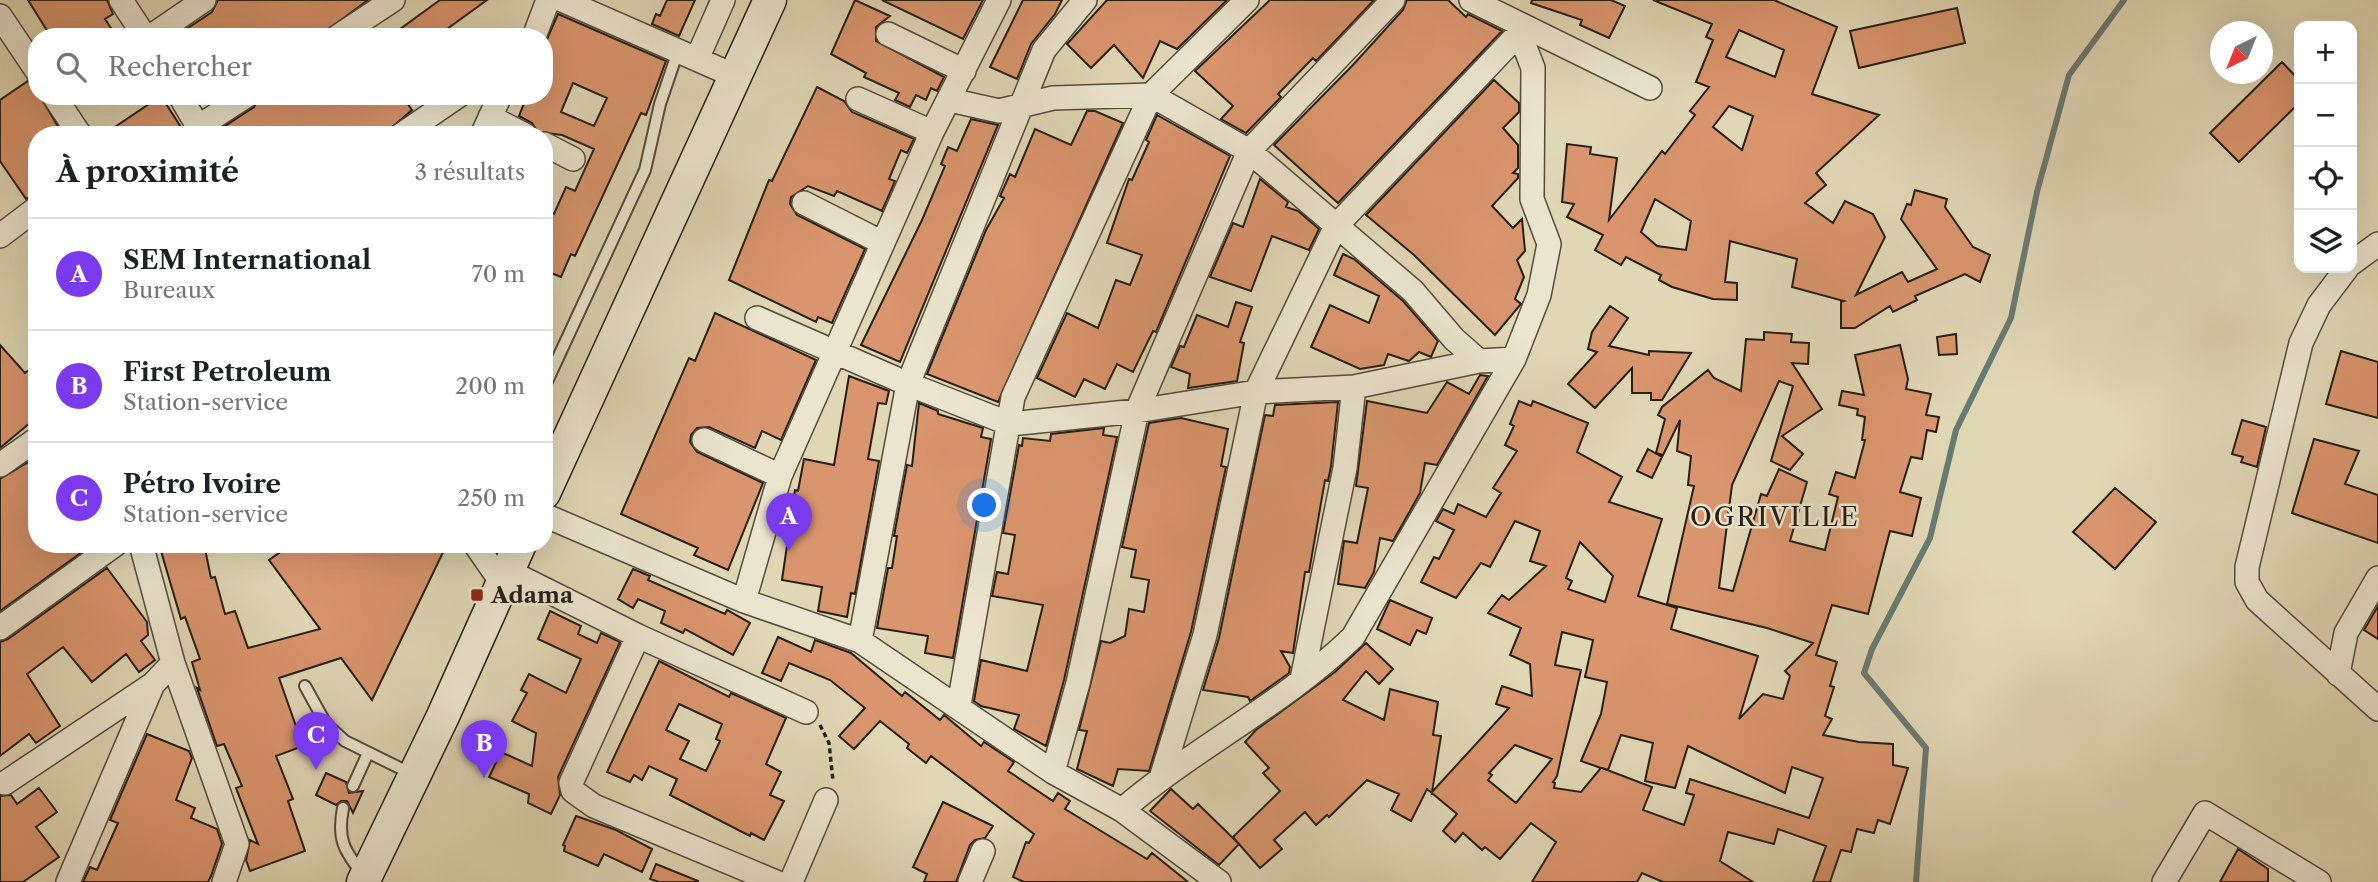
<!DOCTYPE html>
<html lang="fr">
<meta charset="utf-8">
<style>
body{margin:0;font-family:"Libre Caslon Text",serif;background:#f2f2f2;color:#202124}
.controls{position:absolute;right:21px;top:21px;display:grid;overflow:hidden;border-radius:14px;box-shadow:0 7px 28px #0002}
.controls button{width:63px;height:63px;display:grid;place-items:center;padding:0;border:0;border-bottom:2px solid #e0e0e0;background:#fff;color:#202124;font:35px sans-serif}
.compass{position:absolute;left:2210px;top:21px;width:63px;height:63px;border-radius:50%;background:#fff;box-shadow:0 7px 28px #0002;rotate:223deg}
.you{position:absolute;left:985px;top:506px;width:24px;height:24px;margin:-18px;border:5px solid #fff;border-radius:50%;background:#1a73e8;box-shadow:0 0 0 10px #1a73e833}
.badge{display:grid;place-items:center;width:46px;height:46px;border-radius:50%;background:#7c3aed;color:#fff;font-size:23px;font-weight:700}
.pin{position:absolute;translate:-50% -58px;filter:drop-shadow(0 2px 4px #0008)}
.pin::after{content:'';position:absolute;top:37px;width:24px;height:21px;background:inherit;clip-path:polygon(0 0,100% 0,50% 100%)}
.list{margin:0;padding:0;list-style:none}
h2{display:flex;justify-content:space-between;align-items:center;height:91px;margin:0;padding:0 28px;font-size:30px}
h2 small{font-size:23px;font-weight:400;color:#757577}
.list li{display:grid;grid-template-columns:46px 1fr auto;gap:21px;align-items:center;box-sizing:border-box;height:112px;padding:0 28px;border-top:2px solid #e0e0e0}
.list b{display:block;font-size:26px;white-space:nowrap}
.list p{margin:0;font-size:23px;white-space:nowrap;color:#757577}
.list em{font-size:23px;font-style:normal;color:#757577}
.icon{flex:none;width:38px;height:38px;fill:none;stroke:currentColor;stroke-width:2;stroke-linecap:round;stroke-linejoin:round}
.map{position:relative;flex:none;width:2378px;height:882px;overflow:hidden}
.search{position:absolute;background:#fff;box-shadow:0 7px 28px #0002;left:28px;top:28px;width:525px;height:77px;display:flex;align-items:center;gap:18px;box-sizing:border-box;padding:0 24px;border-radius:28px;color:#757577;font-size:26px}
.panel{position:absolute;background:#fff;box-shadow:0 7px 28px #0002;left:28px;top:126px;width:525px;height:427px;border-radius:28px}
.map>svg:first-child{display:block}
</style>
<div class="map">
<svg width="2378" height="882" viewBox="0 0 2378 882">
<rect width="100%" height="100%" fill="#e0d7b5"/>
<filter id="stains"><feTurbulence type="fractalNoise" baseFrequency=".00286" numOctaves="4"/><feColorMatrix values="0 0 0 0 .2 0 0 0 0 .09 0 0 0 0 .02 0 0 0 .5 -.17"/></filter>
<radialGradient id="worn" r=".72"><stop offset=".6" stop-color="#630" stop-opacity="0"/><stop offset="1" stop-color="#630" stop-opacity=".3"/></radialGradient>
<g fill="none" stroke-linecap="round" stroke-linejoin="round">
<path stroke="#697a74" stroke-width="6" d="M1916,882L1926,748L1864,673L1872,649L1930,538L1956,430L2011,318L2037,192L2069,75L2124,0"/>
</g>
<path fill="#d9956d" stroke="#261e14" stroke-width="2" fill-rule="evenodd" d="M28,0H107L113,14L105,19L117,37H51Z
M218,0H368L318,37H185L182,32L212,12Z
M440,0H487L436,37H389Z
M667,0H695L679,36L652,24L656,14L660,16Z
M855,0L890,16L876,27V41L944,77L937,91L931,88L926,100L916,95L910,107L895,100L899,93L864,77L866,73L831,54Z
M882,0H983L963,39Z
M1023,0H1062L1055,14L1031,44L1017,79L990,67Z
M1107,0H1227L1177,49L1160,41L1143,78L1114,45L1091,68L1067,44Z
M1270,0H1374L1316,61L1313,58L1278,94L1281,97L1246,133L1221,119L1233,106L1195,71Z
M1407,0H1448L1466,17L1468,14L1502,31L1338,203L1274,145L1352,66L1403,10Z
M1532,0H1611L1625,6L1609,38L1580,25L1582,20L1531,3Z
M1653,0H1774L1837,27L1812,94L1879,115L1816,173L1826,185L1805,203L1833,223L1845,201L1873,214L1885,237L1856,295L1902,272L1908,282L1937,269L1901,219L1907,204L1911,205L1915,190L1947,199L1945,207L1973,247L1990,255L1980,282L1965,274L1915,296L1917,300L1893,312L1890,306L1855,328H1841V302L1844,301L1792,287L1797,259L1730,241L1725,282L1737,283V300L1713,299L1672,287L1659,280L1661,275L1626,257L1621,265L1595,250L1603,235L1567,217L1574,204L1562,202L1567,144L1591,147L1590,154L1617,158L1609,220L1662,151L1665,154L1695,115L1690,111L1709,87L1696,82L1713,40L1706,37L1712,24ZM1739,30L1784,50L1775,77L1726,57ZM1729,106L1753,116L1742,150L1713,127ZM1655,199L1691,221L1686,250L1657,246L1641,232Z
M1957,8L1965,43L1859,68L1850,31Z
M558,14L666,61L646,115L641,113L575,256L571,254L561,277L544,270V209L554,214L566,187L575,191L594,149L562,135L538,132L532,123L519,116L527,96H544V46ZM573,83L607,98L594,126L561,112Z
M2282,62L2299,80V103L2239,162L2210,133Z
M1494,80L1519,103V112L1503,128L1518,145V168L1513,173L1518,174V178L1492,206L1513,228L1522,219L1525,251L1517,260L1524,277L1515,299L1521,304L1495,335L1414,255L1366,215Z
M28,81L37,85V96H40L63,135H37V192L26,199L0,161V100Z
M817,87L844,101L852,112L914,139L907,153L901,150L889,179L895,181L882,211L837,191L834,196L808,186L791,197L790,204L797,215L865,249L832,323L818,317L816,322L729,280L769,180L772,181Z
M161,96L186,135H103Z
M260,96H402L412,110L383,135H217L216,132L254,107Z
M1087,111H1095L1123,123L998,402L927,374L986,230L1004,198L1000,196L1010,174L1015,177L1035,129L1071,145Z
M1157,115L1230,156L1156,332L1153,331L1133,372L1117,364L1105,389L1084,379L1075,397L1037,378L1067,313L1098,328L1116,280L1130,285L1142,255L1107,243L1129,179L1132,180L1149,142L1146,140Z
M971,119L998,125L900,362L861,345L922,220L945,166L941,164L948,147L957,151Z
M1260,179L1288,202L1286,207L1298,211L1319,229L1309,250L1272,236L1251,291L1210,277L1233,223L1243,227Z
M1343,254L1354,259L1403,301L1438,341L1431,357L1419,352L1409,361L1388,354L1384,365L1360,369L1311,347L1330,305L1369,323L1379,296L1334,275Z
M1236,302L1252,307L1240,342L1244,343L1237,381L1188,388L1190,374L1171,367L1180,346L1184,347L1197,315L1228,327Z
M1610,306L1628,318L1609,346L1649,355V351L1691,353L1662,400H1651V393H1632V368L1595,408L1568,384L1597,352L1588,349L1592,332Z
M715,313L816,360L781,440L762,431L755,448L709,427L697,428L691,435L690,442L697,452L763,483L728,570L694,555L698,548L621,514L689,358L695,361Z
M1764,332L1792,334L1791,342L1809,343L1808,364L1792,363L1822,409L1782,436L1803,454L1790,470L1771,461L1793,386L1779,381L1732,485L1719,588L1733,591L1761,494L1767,496L1779,469L1807,482L1790,541L1825,550L1838,497L1829,494L1836,472L1855,478L1865,440H1862L1865,417L1857,415L1858,409L1839,405L1842,391L1864,395L1855,355L1900,345L1908,379L1906,389L1931,394L1926,415L1939,417L1936,432L1927,430L1922,459L1911,457L1900,492L1921,498L1912,536L1890,531L1868,614L1832,605L1816,655L1837,662L1830,686L1834,687L1825,716L1832,719L1823,735L1859,742L1893,744V765L1908,768L1890,824L1878,820L1874,833L1857,829L1851,852L1841,850L1830,882H1813L1826,846L1778,829L1774,844L1728,832L1720,861L1753,882H1663L1642,873L1637,882H1532L1556,842L1531,823L1500,859L1485,847L1482,850L1463,833L1455,842L1443,831L1457,814L1427,789L1411,821L1391,810L1399,794L1367,780L1329,817L1327,815L1316,825L1305,812L1274,840L1282,849L1260,868L1239,844L1219,865L1150,811L1171,789L1193,809L1198,804L1239,844L1233,837L1280,791L1263,773L1269,768L1245,742L1256,730L1335,672L1366,643L1393,669L1379,684L1366,671L1343,700L1384,720L1390,689L1438,702L1433,735L1441,736L1432,792L1509,708L1496,704L1502,686L1532,696L1530,664L1510,655L1521,628L1488,613L1502,595L1509,600L1546,566L1530,561L1540,531L1515,521L1490,567L1481,563L1456,598L1421,582L1434,557L1439,559L1454,530L1436,521L1443,509L1454,514L1458,504L1486,517L1501,493L1493,488L1517,451L1505,445L1514,426L1510,424L1519,401L1531,406L1533,401L1588,423L1577,452L1622,477L1609,502L1662,519L1638,596L1677,608L1671,629L1758,656L1739,719L1763,694L1783,699L1790,676L1785,671L1813,643L1767,628L1667,604L1694,486L1688,485L1691,456L1677,451L1680,420L1663,455L1656,453L1665,419L1658,415L1662,407L1708,370L1714,378L1741,391L1746,339L1764,340ZM1580,542L1613,576L1605,602L1568,589L1572,581L1566,578ZM1562,632L1593,640L1585,677L1607,682L1601,714L1581,761L1601,768L1581,792L1554,788L1555,783L1553,782L1557,776L1581,670L1555,665ZM1621,735L1653,743L1645,781L1675,788L1688,746L1785,793L1792,767L1823,778L1809,818L1690,779L1686,793L1694,795L1684,825L1643,810L1652,787L1602,768L1608,770ZM1515,745L1552,759L1516,803L1488,780L1492,775L1489,773Z
M1956,334L1957,354L1939,355L1937,337Z
M0,345L25,373L37,364V417L0,448Z
M2341,351L2378,362V418L2326,404Z
M1480,375L1488,376L1437,465L1425,463L1420,493L1393,541L1380,538L1374,572L1365,588L1338,584L1344,541L1357,543L1368,488L1356,486L1367,401L1427,413L1447,382L1469,394Z
M849,376L889,391L886,404L878,403L868,459L879,461L855,594L851,593L847,617L818,611L822,587L782,580L795,490L798,491L804,459L834,465Z
M1338,402L1331,466L1328,481L1325,480L1309,572H1305L1293,653L1281,651L1290,667L1289,673L1250,701L1248,697L1203,690L1219,638L1265,415L1273,416L1275,405Z
M919,403L938,411V414L983,428L981,437L991,439L953,658L925,653L928,636L877,628L888,568H892L897,536H894L907,465L912,466Z
M1181,418L1228,429L1221,466L1226,467L1191,632L1149,771L1118,769L1113,786L1077,769L1087,731L1079,730L1101,641L1110,643L1125,636L1129,609L1144,612L1149,580L1131,577L1136,550L1122,547L1149,423Z
M2242,420L2266,427L2257,467L2241,462L2243,457L2232,454Z
M1104,428L1103,435L1117,437L1064,680L1046,746L1014,729L1019,715L981,706L974,701L981,660L1027,671L1043,605L992,596L997,572L1008,574L1015,535L1003,533L1019,445L1022,446L1023,438L1050,441L1051,434Z
M2314,439L2359,451L2345,484L2378,495V543L2292,513Z
M1648,449L1662,457L1652,478L1637,471Z
M35,458L37,544H76L82,552L0,611V479Z
M2115,488L2156,522L2115,569L2073,532Z
M191,544H204L211,578L215,577L225,614L235,611L248,648L320,629L269,560L292,544H447L372,700L341,658L279,678L303,746L276,756L293,799L288,801L305,851L250,871L246,860L250,840L258,844L236,788L242,786L224,744L217,746L197,688L200,690L192,662L200,659L185,617L181,619L161,551Z
M107,568L147,622L148,635L141,641L155,660L139,672L126,654L92,682L63,647L27,674L60,726L36,743L29,734L0,756V642L8,639Z
M633,569L650,576L648,580L725,614L727,610L750,623L733,655L685,629L683,633L661,623L665,611L638,599L633,608L618,599Z
M1390,600L1432,618L1426,634L1417,630L1410,645L1377,629Z
M2378,606V639L2364,630Z
M550,611L581,626L578,634L597,643L601,633L620,642L558,777L560,795L551,814L528,803L529,794L489,777L501,752L532,766L536,733L512,721L527,693L521,690L529,674L566,693L581,659L538,639Z
M778,637L811,652L815,640L851,653L902,696L905,692L940,720L944,715L981,746L984,742L1014,762L1008,771L1053,801L1058,793L1070,801L1065,809L1147,859L1152,853L1188,882H1024L1013,877L1026,842L1029,843L1034,834L931,756L926,763L907,748L909,744L880,721L854,749L839,736L865,708L830,680L789,663L781,681L762,673Z
M659,661L729,697L731,693L786,718L766,764L781,772L770,795L784,801L764,840L751,833L750,836L670,795L677,779L649,766L642,780L634,775L630,782L607,772ZM679,704L722,724L716,739L720,741L706,771L680,759L689,741L666,730Z
M147,734L189,751L192,758L176,800L195,808L191,818L217,829L222,844L211,876L208,882H83L90,867L97,870L118,823L110,820Z
M326,773L346,782L349,793L363,791L353,813L347,801H341L336,805L316,795Z
M39,788L57,812L36,827L59,857L23,882H0V796L11,795L17,804Z
M943,802L993,826L985,838L975,840L970,845L956,882H924L927,874L913,867Z
M576,816L616,830L652,849L642,872L604,854L598,866L564,851L565,846L563,845Z
M2238,849L2268,869V882H2220Z
M656,864L698,881V882H659L650,879Z"/>
<g fill="none" stroke-linecap="round" stroke-linejoin="round">
<g stroke="#544c3c" stroke-width="14">
<path id="service" d="M544,388L645,170L660,104L678,51
M305,686L326,724L345,741L412,774
M353,786L368,753
M343,808C337,840 344,850 363,875"/>
</g>
<g stroke="#544c3c" stroke-width="26">
<path id="minor" d="M121,0L145,37
M562,0L735,76
M1471,0L1650,88
M0,16L37,71
M888,34L964,71
M150,37L204,0
M337,37L393,0
M534,37L548,0
M697,59L723,0
M54,96L80,135
M180,96L203,135
M858,99L932,132
M950,100L999,111L1053,98L1151,95L1249,151L1413,291L1454,339L1479,361
M490,117L525,135
M198,127L246,96
M401,135L458,96
M482,135L500,96
M544,144L573,159
M804,203L883,243
M0,236L37,208
M2352,263L2378,244
M2347,268L2319,305L2301,343L2247,567V582L2257,600L2378,709
M757,318L908,384L1010,424L1137,411L1256,392L1354,387L1479,361L1514,359
M704,440L780,476
M0,465L37,439
M544,515L744,601L860,641L1053,772L1122,810L1219,882
M141,544L173,663L237,844L224,882
M475,544L502,583
M508,571L638,636L806,712
M744,601L780,476L932,132L999,0
M0,628L116,544
M638,636L571,783L573,791L594,806L776,882
M860,641L908,384L1044,50L1085,0
M2338,674L2346,633L2378,578
M1302,679L1345,468L1354,387
M959,705L1013,397L1151,95L1247,0
M1053,772L1078,683L1137,411L1249,151L1393,0
M1162,775L1205,635L1256,392L1336,226L1525,27
M5,783L153,684
M1122,810C1195,747 1284,704 1353,637L1514,359L1539,295L1549,244L1532,199L1533,68L1519,32
M68,882L153,684L173,663
M791,882L826,800
M970,882L983,851
M2164,882L2205,813L2319,882"/>
</g>
<g stroke="#261e14" stroke-width="35">
<path id="secondary" d="M544,493L770,0
M363,882L443,716L520,544"/>
</g>
<path stroke="#261e14" stroke-width="3.5" stroke-dasharray="5 3.5" stroke-linecap="butt" d="M820,725L829,743L833,781"/>
<use href="#service" stroke="#ebe5cf" stroke-width="10"/>
<use href="#minor" stroke="#ebe5cf" stroke-width="23"/>
<use href="#secondary" stroke="#ebe5cf" stroke-width="32"/>
</g>
<rect fill="#8f2418" stroke="#ebe5cf" stroke-width="2.5" x="470" y="588" width="14" height="14" rx="3.5"/>
<g text-anchor="middle" dominant-baseline="central" stroke-width="5" stroke-linejoin="round" paint-order="stroke">
<g font-size="23" font-weight="bold" fill="#261e14" stroke="#ebe5cf" text-anchor="start">
<text x="491" y="595">Adama</text>
</g>
<g font-size="26" letter-spacing="2" fill="#261e14" stroke="#ebe5cf">
<text x="1775" y="517">OGRIVILLE</text>
</g>
</g>
<rect width="100%" height="100%" filter="url(#stains)"/>
<rect width="100%" height="100%" fill="url(#worn)"/>
</svg>
<div class="controls">
<button>+</button>
<button>−</button>
<button><svg class="icon" aria-label="locate" viewBox="0 0 24 24"><circle cx="12" cy="12" r="6"/><path d="M12 2v4M12 18v4M2 12h4M18 12h4"/></svg></button>
<button><svg class="icon" aria-label="layers" viewBox="0 0 24 24"><path d="M12 4l9 5-9 5-9-5zM3 14l9 5 9-5"/></svg></button>
</div>
<svg class="compass" viewBox="-18 -18 36 36"><path d="M0-13l5 13h-10z" fill="#e53935"/><path d="M0 13l5-13h-10z" fill="#757577"/></svg>
<div class="you"></div>
<div class="pin badge" style="left:789px;top:551px">A</div>
<div class="pin badge" style="left:484px;top:778px">B</div>
<div class="pin badge" style="left:316px;top:770px">C</div>
<div class="search"><svg class="icon" aria-label="search" viewBox="0 0 24 24"><circle cx="10" cy="10" r="6"/><path d="M15 15l6 6"/></svg>Rechercher</div>
<section class="panel">
<h2>À proximité<small>3 résultats</small></h2>
<ul class="list">
<li><span class="badge">A</span><div><b>SEM International</b><p>Bureaux</p></div><em>70 m</em></li>
<li><span class="badge">B</span><div><b>First Petroleum</b><p>Station-service</p></div><em>200 m</em></li>
<li><span class="badge">C</span><div><b>Pétro Ivoire</b><p>Station-service</p></div><em>250 m</em></li>
</ul>
</section>
</div>
